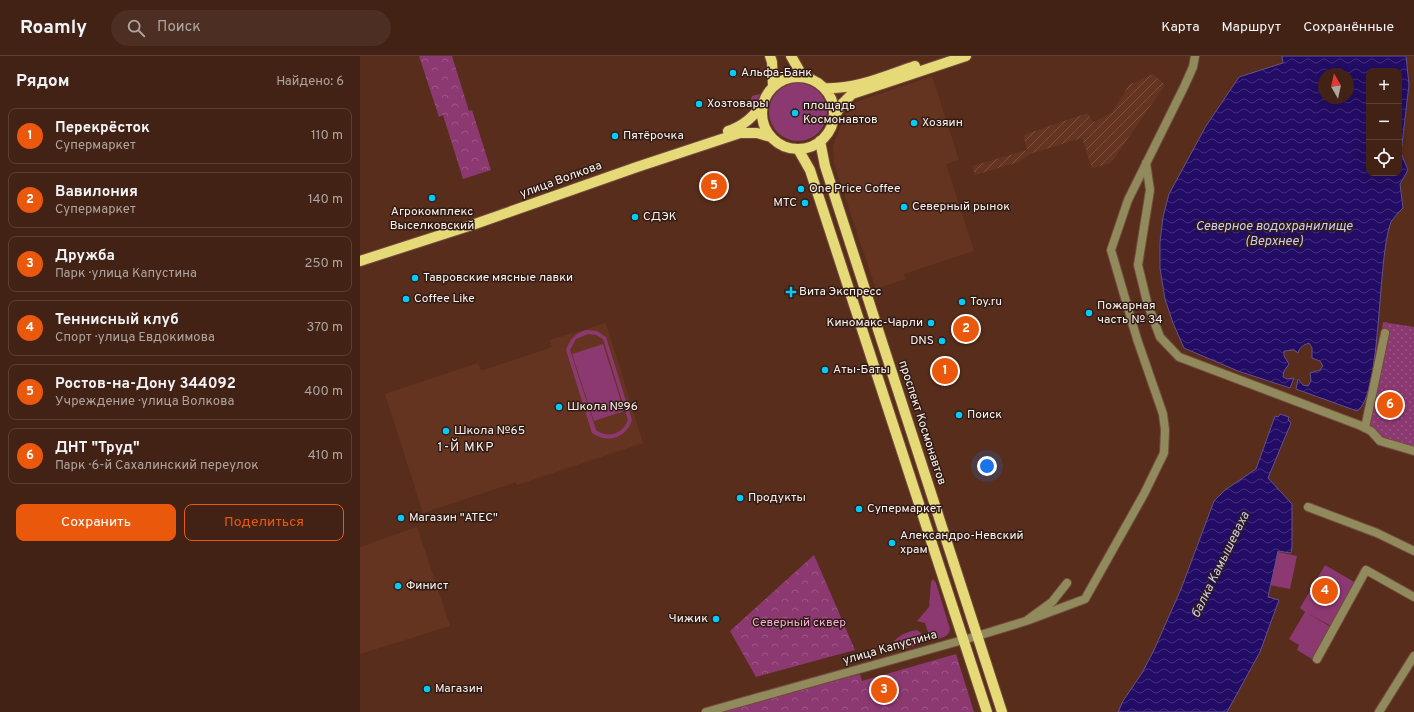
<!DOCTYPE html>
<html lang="ru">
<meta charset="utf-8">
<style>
body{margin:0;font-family:Overpass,sans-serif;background:#4c2f22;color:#f1f3f6}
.controls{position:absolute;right:12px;top:12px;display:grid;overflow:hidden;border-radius:8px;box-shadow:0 4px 16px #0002}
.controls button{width:36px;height:36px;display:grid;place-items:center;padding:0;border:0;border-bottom:1px solid #5a3f34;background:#422215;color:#f1f3f6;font:20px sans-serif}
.compass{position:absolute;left:958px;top:12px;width:36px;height:36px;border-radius:50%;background:#422215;box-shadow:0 4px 16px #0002;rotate:351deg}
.you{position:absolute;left:627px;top:410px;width:14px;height:14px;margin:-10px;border:3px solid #fff;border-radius:50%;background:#1a73e8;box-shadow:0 0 0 6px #1a73e833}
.badge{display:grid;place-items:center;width:26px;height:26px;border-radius:50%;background:#ea580c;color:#fff;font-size:13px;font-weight:700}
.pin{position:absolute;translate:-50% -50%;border:2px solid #fff;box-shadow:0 1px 4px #0006}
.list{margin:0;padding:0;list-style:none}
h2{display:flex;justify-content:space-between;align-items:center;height:52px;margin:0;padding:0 16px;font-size:17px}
h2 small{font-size:13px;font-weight:400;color:#aea4a0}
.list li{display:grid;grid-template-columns:26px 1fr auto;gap:12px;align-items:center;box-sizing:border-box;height:56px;margin:0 8px 8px;padding:0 8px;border:1px solid #5a3f34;border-radius:8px}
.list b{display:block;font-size:15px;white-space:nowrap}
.list p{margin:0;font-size:13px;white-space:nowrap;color:#aea4a0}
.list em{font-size:13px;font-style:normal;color:#aea4a0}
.actions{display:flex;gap:8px;padding:12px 16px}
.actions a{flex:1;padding:9px 0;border:1px solid #ea580c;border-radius:8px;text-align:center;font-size:14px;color:#ea580c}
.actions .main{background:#ea580c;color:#fff}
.icon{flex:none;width:22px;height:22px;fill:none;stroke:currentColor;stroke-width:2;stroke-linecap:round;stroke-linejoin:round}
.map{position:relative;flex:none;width:1054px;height:656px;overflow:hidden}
header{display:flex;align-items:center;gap:24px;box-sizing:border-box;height:56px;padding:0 20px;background:#422215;border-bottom:1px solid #5a3f34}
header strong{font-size:19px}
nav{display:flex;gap:22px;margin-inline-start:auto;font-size:14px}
.search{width:280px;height:36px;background:#4c2f22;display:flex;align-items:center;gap:10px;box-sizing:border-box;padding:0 14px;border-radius:22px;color:#aea4a0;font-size:15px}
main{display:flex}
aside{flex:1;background:#422215}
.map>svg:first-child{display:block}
</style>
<header>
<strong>Roamly</strong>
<div class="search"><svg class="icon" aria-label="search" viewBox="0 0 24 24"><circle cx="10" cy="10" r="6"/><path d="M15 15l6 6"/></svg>Поиск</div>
<nav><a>Карта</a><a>Маршрут</a><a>Сохранённые</a></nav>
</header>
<main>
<aside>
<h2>Рядом<small>Найдено: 6</small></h2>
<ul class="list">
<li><span class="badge">1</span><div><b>Перекрёсток</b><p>Супермаркет</p></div><em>110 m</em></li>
<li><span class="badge">2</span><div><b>Вавилония</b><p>Супермаркет</p></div><em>140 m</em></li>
<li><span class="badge">3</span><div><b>Дружба</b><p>Парк · улица Капустина</p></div><em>250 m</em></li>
<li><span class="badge">4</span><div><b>Теннисный клуб</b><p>Спорт · улица Евдокимова</p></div><em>370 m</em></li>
<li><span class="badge">5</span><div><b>Ростов-на-Дону 344092</b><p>Учреждение · улица Волкова</p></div><em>400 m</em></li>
<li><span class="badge">6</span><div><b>ДНТ &quot;Труд&quot;</b><p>Парк · 6-й Сахалинский переулок</p></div><em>410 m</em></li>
</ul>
<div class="actions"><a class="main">Сохранить</a><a>Поделиться</a></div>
</aside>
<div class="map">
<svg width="1054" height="656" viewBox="0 0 1054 656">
<defs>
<pattern id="industrial-furrows" width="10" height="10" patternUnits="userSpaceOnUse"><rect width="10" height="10" fill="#653420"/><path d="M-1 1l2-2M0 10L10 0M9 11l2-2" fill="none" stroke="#7c5241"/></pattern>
<pattern id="park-crowns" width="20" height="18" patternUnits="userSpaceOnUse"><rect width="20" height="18" fill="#8c3871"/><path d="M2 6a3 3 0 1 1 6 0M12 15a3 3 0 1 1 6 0" fill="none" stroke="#9d5586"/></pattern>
<pattern id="garden-dots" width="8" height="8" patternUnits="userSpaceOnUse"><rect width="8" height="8" fill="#8c3871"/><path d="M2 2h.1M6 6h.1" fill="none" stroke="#9d5586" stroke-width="1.8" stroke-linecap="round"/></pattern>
<pattern id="water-waves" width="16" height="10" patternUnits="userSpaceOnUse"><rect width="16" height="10" fill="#220c65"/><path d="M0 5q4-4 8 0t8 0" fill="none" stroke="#43307b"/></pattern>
</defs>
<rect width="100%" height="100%" fill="#582d1c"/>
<path fill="#653420" d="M572,20L599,104L586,108L614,195L544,218L546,223L516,233L474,108L473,89L486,58L496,46Z
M246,267L283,387L157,429L156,426L63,457L25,338L118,307L121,314H123L192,291L190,284Z
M57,471L90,570L0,598V491Z"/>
<path fill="url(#industrial-furrows)" d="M793,18L805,29L751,107L732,112L722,82L670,98L659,106L615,119L612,110L667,94L663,79L728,57L731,64L734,66L752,56L769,29Z"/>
<path fill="#8c3871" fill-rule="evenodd" d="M409 56a29 29 0 1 1 58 0a29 29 0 1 1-58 0Z
M400,38L394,52L391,43L392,40Z
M227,274L237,275L246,281L272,364C266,382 248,388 232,377L206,294C210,283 216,276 227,274ZM228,278L236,279L243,283L268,364C263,378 248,383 236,374L210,294L216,283Z
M243,288L264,355L234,365L212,298Z
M918,496L937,500L930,533L910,529Z
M965,509L996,527L971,570L947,557L971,571L952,603L937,594L939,589L929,583L945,556L940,552Z
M573,523L576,527L590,573C589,581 581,582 574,584L570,582L565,567L557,565L569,551L571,526Z
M556,574C563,576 565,583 560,588L539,594L534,591L533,587C538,579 547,576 556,574Z"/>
<path fill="url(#park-crowns)" d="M59,0H92L109,55L112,54L131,114L103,123L83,59L79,61Z
M454,499L495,594L396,621L370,575Z
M596,598L614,656H362L500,618L502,625Z"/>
<path fill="url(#garden-dots)" d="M1023,266L1054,271V397L1026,389L1001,368L1013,330Z"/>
<path fill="url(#water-waves)" stroke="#64518e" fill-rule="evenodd" d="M922,0H1046L1049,29L1041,97L1048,114L1040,128L1043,152C1039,156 1034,161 1031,166C1017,201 1022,340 997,355L936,333L938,323L943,329L948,330L951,325L950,317L960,314L963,310L960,305L952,302V292L949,287C943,289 940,291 938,297L934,294L924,295V300L929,308L924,315L923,321L927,323L934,322L930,332L878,315L824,292L813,267L805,243L800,212V186L803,161L809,138L846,70L879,21L923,7ZM1009,15H1039V117H1009ZM964,18H988V42H964Z
M920,358L929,361L928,364L931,367L908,422L932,448V491L931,497L918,495L908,541L919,544L900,596L867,656H758L763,645L782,617L794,594L821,533L854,445L865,434L896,413L915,360L918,361Z"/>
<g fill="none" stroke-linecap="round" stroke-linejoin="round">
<g stroke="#724c3d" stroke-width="10">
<path id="minor" d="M786,107L790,134L778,209L787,246L800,281L819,301L999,369L1011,375L1020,385L1054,395
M1005,372L1025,277
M948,451L1017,477L1054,495
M666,565L725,543L784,438L804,397L805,374L803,358L777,283L751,194L768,144L824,31L833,11L835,0
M957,603L1006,514L1054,541
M346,656L617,580L666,565L692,546L707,527
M1019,656L1054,600"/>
</g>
<g stroke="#724c3d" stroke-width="12">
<path id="major" d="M410,0L412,6L413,30
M431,0L443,21
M402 57a36 36 0 1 1 72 0a36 36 0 1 1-72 0Z
M464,32C495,34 525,20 555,10
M474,61L482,48L492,38L606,0
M368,75C384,70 392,61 403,49
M460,85L465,110L642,656
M438,93L450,114L627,656
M0,205L115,168L277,111L380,77H397L411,81"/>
</g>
<use href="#minor" stroke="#908a5d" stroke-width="8"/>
<use href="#major" stroke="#e5d978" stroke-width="10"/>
</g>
<g fill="#04cbf9" stroke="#301c14" stroke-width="1.5">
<circle cx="373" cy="17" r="4"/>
<circle cx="339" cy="48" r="4"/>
<circle cx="435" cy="57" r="4"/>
<circle cx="554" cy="67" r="4"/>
<circle cx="255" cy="80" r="4"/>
<circle cx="441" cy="133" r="4"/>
<circle cx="72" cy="142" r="4"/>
<circle cx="445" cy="147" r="4"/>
<circle cx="544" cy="151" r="4"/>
<circle cx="275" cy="161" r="4"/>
<circle cx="55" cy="222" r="4"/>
<path d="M429 230h4v4h4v4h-4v4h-4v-4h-4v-4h4z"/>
<circle cx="46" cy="243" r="4"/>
<circle cx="602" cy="246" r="4"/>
<circle cx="729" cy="257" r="4"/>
<circle cx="571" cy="267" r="4"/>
<circle cx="582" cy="285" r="4"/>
<circle cx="465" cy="314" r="4"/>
<circle cx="199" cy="351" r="4"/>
<circle cx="599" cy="359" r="4"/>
<circle cx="86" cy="375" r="4"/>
<circle cx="380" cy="442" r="4"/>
<circle cx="499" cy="453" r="4"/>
<circle cx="41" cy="462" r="4"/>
<circle cx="532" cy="487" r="4"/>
<circle cx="38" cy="530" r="4"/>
<circle cx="356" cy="563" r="4"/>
<circle cx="67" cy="633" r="4"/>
</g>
<g text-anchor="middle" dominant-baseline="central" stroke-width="3" stroke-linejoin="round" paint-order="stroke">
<g font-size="12" fill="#fdf1ed" stroke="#301c14" text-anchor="start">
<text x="381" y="17">Альфа-Банк</text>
<text x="347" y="48">Хозтовары</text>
<text x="443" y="50">площадь<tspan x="443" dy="14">Космонавтов</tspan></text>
<text x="562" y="67">Хозяин</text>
<text x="263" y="80">Пятёрочка</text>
<text x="449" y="133">One Price Coffee</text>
<text x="437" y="147" text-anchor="end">МТС</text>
<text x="552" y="151">Северный рынок</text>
<text x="72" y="156" text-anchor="middle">Агрокомплекс<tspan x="72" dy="14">Выселковский</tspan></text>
<text x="283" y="161">СДЭК</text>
<text x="63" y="222">Тавровские мясные лавки</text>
<text x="439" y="236">Вита Экспресс</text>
<text x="54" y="243">Coffee Like</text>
<text x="610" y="246">Toy.ru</text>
<text x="737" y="250">Пожарная<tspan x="737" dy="14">часть № 34</tspan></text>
<text x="563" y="267" text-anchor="end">Киномакс-Чарли</text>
<text x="574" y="285" text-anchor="end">DNS</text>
<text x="473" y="314">Аты-Баты</text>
<text x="207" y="351">Школа №96</text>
<text x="607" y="359">Поиск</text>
<text x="94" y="375">Школа №65</text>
<text x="388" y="442">Продукты</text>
<text x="507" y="453">Супермаркет</text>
<text x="49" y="462">Магазин "АТЕС"</text>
<text x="540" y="480">Александро-Невский<tspan x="540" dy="14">храм</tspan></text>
<text x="46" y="530">Финист</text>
<text x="348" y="563" text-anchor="end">Чижик</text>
<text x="75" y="633">Магазин</text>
</g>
<g font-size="12" fill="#fdf1ed" stroke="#301c14">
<text transform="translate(201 124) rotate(-20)">улица Волкова</text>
<text transform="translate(562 367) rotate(72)">проспект Космонавтов</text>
<text transform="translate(530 592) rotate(-16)">улица Капустина</text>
</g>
<g font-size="12" fill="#f5acd9" stroke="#301c14">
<text x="439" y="567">Северный сквер</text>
</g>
<g font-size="13" font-style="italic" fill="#c9ccfd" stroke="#301c14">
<text x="914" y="171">Северное водохранилище<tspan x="914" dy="15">(Верхнее)</tspan></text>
<text transform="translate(861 509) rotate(-64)">балка Камышеваха</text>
</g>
<g font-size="13" letter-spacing="1" fill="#fdf1ed" stroke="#301c14">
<text x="106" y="392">1-Й МКР</text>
</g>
</g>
</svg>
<div class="controls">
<button>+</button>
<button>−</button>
<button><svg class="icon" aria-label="locate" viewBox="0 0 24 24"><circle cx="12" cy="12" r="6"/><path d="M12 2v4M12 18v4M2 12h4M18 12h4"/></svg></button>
</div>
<svg class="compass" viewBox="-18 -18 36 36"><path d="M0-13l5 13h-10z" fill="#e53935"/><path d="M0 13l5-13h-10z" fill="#aea4a0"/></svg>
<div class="you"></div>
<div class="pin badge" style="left:585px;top:315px">1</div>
<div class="pin badge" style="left:606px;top:273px">2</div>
<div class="pin badge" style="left:524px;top:634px">3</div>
<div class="pin badge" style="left:965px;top:535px">4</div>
<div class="pin badge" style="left:354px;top:130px">5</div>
<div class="pin badge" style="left:1030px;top:349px">6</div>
</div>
</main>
